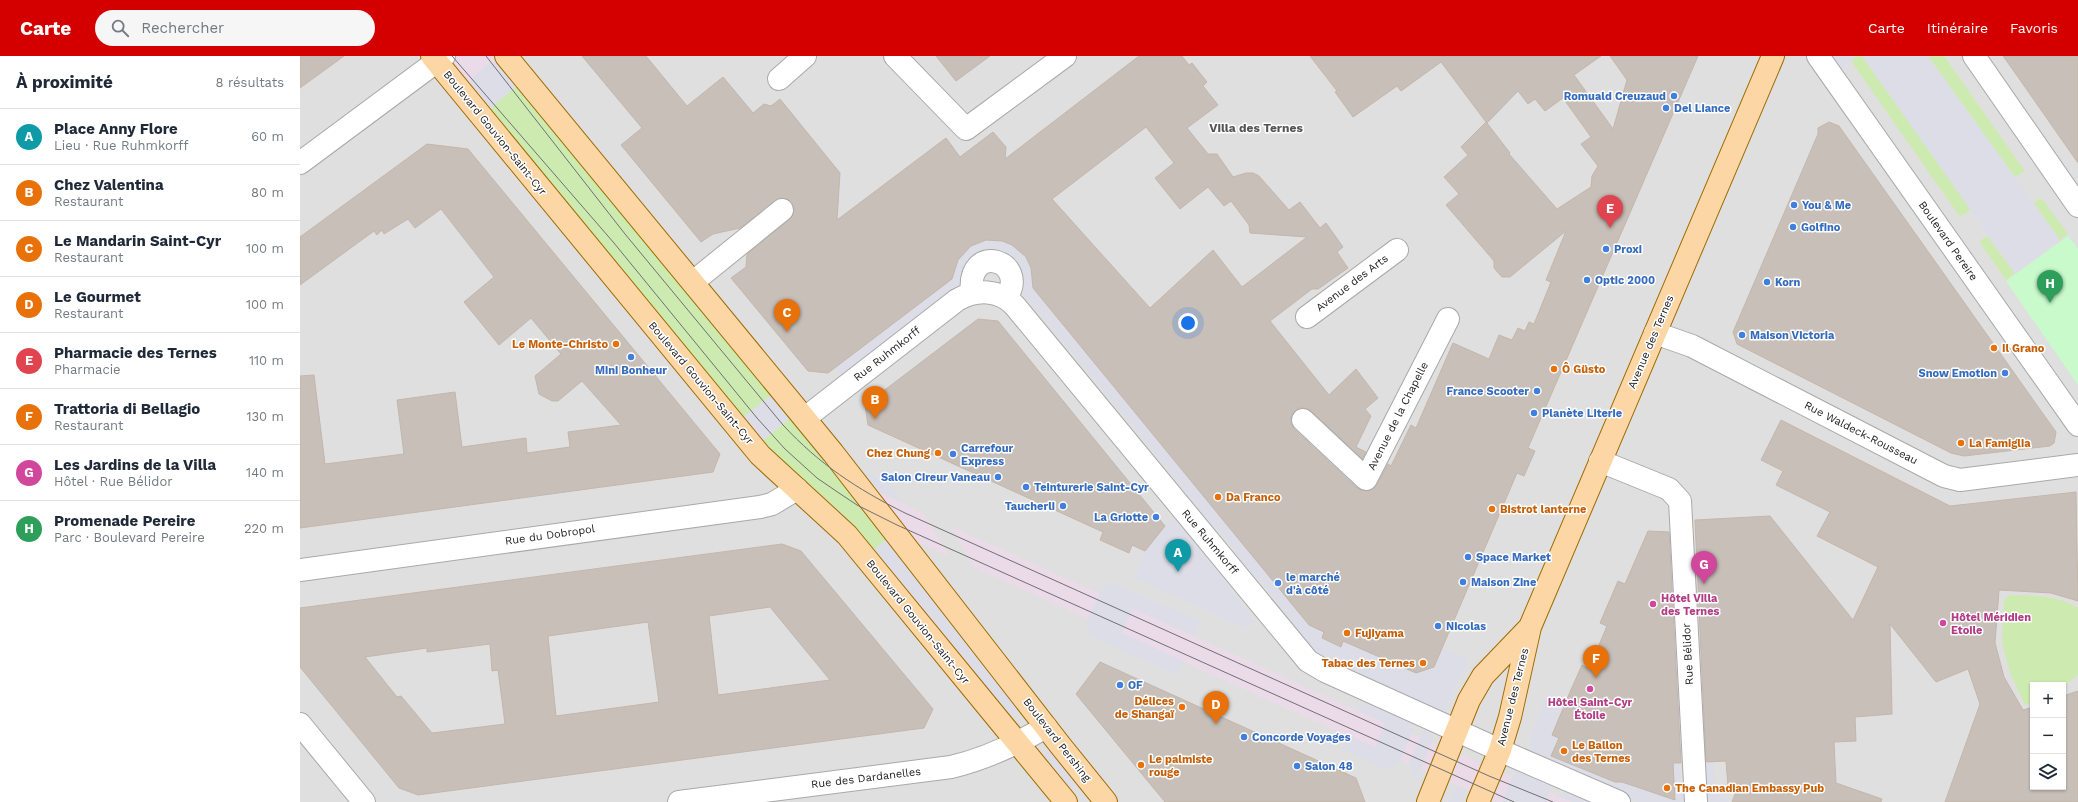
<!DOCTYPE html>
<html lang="fr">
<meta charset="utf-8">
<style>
body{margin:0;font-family:"Work Sans",sans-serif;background:#f6f6f7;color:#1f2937}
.controls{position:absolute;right:12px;bottom:12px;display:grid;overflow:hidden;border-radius:0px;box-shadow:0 1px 3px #0004}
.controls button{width:36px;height:36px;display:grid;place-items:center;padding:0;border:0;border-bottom:1px solid #e0e1e3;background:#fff;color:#1f2937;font:20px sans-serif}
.you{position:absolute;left:888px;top:267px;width:14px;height:14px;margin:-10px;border:3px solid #fff;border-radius:50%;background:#1a73e8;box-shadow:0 0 0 6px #1a73e833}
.badge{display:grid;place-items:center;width:26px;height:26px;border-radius:50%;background:#d40000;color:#fff;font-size:13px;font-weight:700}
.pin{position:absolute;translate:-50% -33px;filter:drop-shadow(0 1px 2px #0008)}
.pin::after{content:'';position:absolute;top:21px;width:14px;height:12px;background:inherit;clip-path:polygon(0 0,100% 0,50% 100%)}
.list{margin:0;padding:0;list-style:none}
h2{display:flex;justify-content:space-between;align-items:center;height:52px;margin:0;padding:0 16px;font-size:17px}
h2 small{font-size:13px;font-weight:400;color:#747a83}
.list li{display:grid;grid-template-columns:26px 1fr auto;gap:12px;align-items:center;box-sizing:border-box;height:56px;padding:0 16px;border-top:1px solid #e0e1e3}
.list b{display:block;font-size:15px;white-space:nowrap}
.list p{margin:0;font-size:13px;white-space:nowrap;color:#747a83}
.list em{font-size:13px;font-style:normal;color:#747a83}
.icon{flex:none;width:22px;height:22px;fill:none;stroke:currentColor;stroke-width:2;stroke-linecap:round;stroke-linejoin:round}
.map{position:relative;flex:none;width:1778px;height:746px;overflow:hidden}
header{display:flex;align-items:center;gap:24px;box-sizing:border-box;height:56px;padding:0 20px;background:#d40000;color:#fff}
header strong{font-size:19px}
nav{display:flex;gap:22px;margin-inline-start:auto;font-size:14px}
.search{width:280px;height:36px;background:#f6f6f7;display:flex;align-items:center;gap:10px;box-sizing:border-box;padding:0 14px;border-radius:22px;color:#747a83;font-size:15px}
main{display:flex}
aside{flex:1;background:#fff}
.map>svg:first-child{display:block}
</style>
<header>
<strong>Carte</strong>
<div class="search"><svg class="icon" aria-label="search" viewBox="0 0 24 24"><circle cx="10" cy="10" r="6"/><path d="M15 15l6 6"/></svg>Rechercher</div>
<nav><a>Carte</a><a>Itinéraire</a><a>Favoris</a></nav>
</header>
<main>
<aside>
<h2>À proximité<small>8 résultats</small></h2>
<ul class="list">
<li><span class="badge" style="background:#0f9aa8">A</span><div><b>Place Anny Flore</b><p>Lieu · Rue Ruhmkorff</p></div><em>60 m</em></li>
<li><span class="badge" style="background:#e8710a">B</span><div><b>Chez Valentina</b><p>Restaurant</p></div><em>80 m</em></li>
<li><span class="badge" style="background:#e8710a">C</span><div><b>Le Mandarin Saint-Cyr</b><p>Restaurant</p></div><em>100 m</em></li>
<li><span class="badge" style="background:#e8710a">D</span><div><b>Le Gourmet</b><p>Restaurant</p></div><em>100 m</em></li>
<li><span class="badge" style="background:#e0444e">E</span><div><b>Pharmacie des Ternes</b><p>Pharmacie</p></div><em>110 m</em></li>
<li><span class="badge" style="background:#e8710a">F</span><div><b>Trattoria di Bellagio</b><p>Restaurant</p></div><em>130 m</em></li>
<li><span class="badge" style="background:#d1479c">G</span><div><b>Les Jardins de la Villa</b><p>Hôtel · Rue Bélidor</p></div><em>140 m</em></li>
<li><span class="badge" style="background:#2e9e5b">H</span><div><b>Promenade Pereire</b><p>Parc · Boulevard Pereire</p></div><em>220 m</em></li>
</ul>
</aside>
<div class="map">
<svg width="1778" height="746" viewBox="0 0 1778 746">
<rect width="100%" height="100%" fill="#f2efe9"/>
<path fill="#e0dfdf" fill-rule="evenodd" d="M0,0H1778V746H0ZM1733,629H1763V731H1733Z"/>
<path fill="#ebdbe8" d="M142,0H196L203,8L186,10L173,21L169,31Z
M545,415L581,437L624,458L649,500L584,472Z
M650,470L1085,667L1273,746H1196L1121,713L674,511Z"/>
<path fill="#cdebb0" d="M1557,0H1562L1672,153L1660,161L1551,5Z
M1628,0H1644L1725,115L1714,122Z
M220,27L475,336L440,364L186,56Z
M1739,143L1743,144L1768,178L1760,184L1735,149L1734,147Z
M1687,180L1715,217L1706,224L1680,187L1681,184Z
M494,359L590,480L574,494L543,458L482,410L459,388Z
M1714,539C1737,540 1758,539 1778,552V619L1763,631V629H1733V646L1725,649L1710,617L1702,587L1704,544L1708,540Z"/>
<path fill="#c8facc" d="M1768,180L1778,193V329L1706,225Z"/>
<path fill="#dddde8" d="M1530,0H1557L1540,15Z
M1562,0H1628L1760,184L1715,217Z
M196,6H199L220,27L186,56L169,31L170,27L173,21L189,7Z
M686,184L702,185L712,189L726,201L731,212L733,232L1009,569L1116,617L1134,611L1142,592L1168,603L1145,655L1143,657L1023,606L978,559L984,554L959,523L953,528L930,500L936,495L916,471L909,476L879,439L885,434L724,238L722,235L721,214L716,206L708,199L699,195L689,194L675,199L665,210L661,225L657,230L541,320L535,312L652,222L657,204L671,190Z
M475,336L494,359L459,387L440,364Z
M551,409L589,426L601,447L564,427Z
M874,462L914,510L954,565L948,571L938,569L835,522L845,495L865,470Z
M590,480L720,652L713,658L708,657L574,494Z
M813,527L901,566L894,580L833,553L822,577L884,605L877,619L793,581L787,575V565L801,535L806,529Z
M1248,637L1273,649L1251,700L1314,726H1322L1375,744L1373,708H1379L1381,732H1387L1385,746H1338L1320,740L1232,697L1230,682Z
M1065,641L1112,665L1113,675L1099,706L1092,712H1083L1042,693L1048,679L1075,691L1085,667L1059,655Z
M1126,669L1131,674L1133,683L1117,721L1111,716L1109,707Z
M745,695L751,696L776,726L775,731H769L745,701Z
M1414,706L1415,729L1428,745L1431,746H1404L1402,707Z
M1219,714L1250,728V736L1246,746H1202L1212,721Z
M1156,730L1163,732L1165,735L1160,746H1148Z
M1268,734L1298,746H1273L1259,741L1262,737Z"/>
<path fill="#c7bfb8" stroke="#c4b6ab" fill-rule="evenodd" d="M0,0H44L0,32Z
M282,0H346L387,50L423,21L453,57L464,48L471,50L480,43L540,117L537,164L646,82L660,101L693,76L706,91L705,103L839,0H882L889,9L892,7L907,26L903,30L918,49L887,72L908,98H917L933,121L946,117H953L959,120L989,154L1000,146L1020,172L1026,167L1043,191L1037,196L1048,212L1018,233H1012L970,265L1029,339L1056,313L1078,342L1065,353L1071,360L1056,391L1066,396L1062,403L1011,355L1005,352H999L994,356L991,362V368L994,373L1057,432L1068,435L1077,429L1088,408L1091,410L1111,369L1116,372L1153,287L1189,303L1199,279L1212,284L1218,272L1225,275L1229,266L1234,268L1251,226L1246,224L1266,175L1210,221H1202L1194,212V205L1146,149L1159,138L1144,121L1168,99L1161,91L1186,66L1141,6L1101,35L1097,30L1053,61L1035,36L1037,35L1010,0H1301L1274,19L1313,73L1327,24L1310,0H1398L1228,392L1235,395L1224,420L1217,417L1134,611L1116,617L1043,585L1041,591L1022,582L1024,576L1009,569L733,232L731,212L726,201L712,189L702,185L686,184L671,190L658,204L652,223L528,317L508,315L431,222L446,211L447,198L490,163L493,159L494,152L492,146L487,143L480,142L440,172L413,178L401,186L321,89L342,72ZM1218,35L1228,48L1235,43L1245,55L1263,42L1291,81L1281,88L1298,110L1292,120L1291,131L1257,153L1209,98L1210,97L1187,67ZM846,71L874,107L855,122L880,153L908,131L924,150L931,145L949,169L950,177L1007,181L942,231L913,194L850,252L752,143Z
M636,0H690L656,25Z
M1703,0H1778V107L1718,21Z
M1529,66L1539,70L1756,376L1754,387L1750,390L1664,400L1651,397L1437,288L1433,276L1518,78V72Z
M127,88L168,93L420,398L413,416L0,472V320L14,319L25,408L104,398L97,344L155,336L162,391L226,382L227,397L270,391L268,376L321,369L282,325L258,345H252L239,338L235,320L261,298L231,262L199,289L164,246L194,221L141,153L115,172L108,163L84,178L82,174L77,179L74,175L0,229V181Z
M678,263L698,265L865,470L845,495L832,489L829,497L800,484L803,476L568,369L565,349Z
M1481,364L1650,450L1776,436L1778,545L1751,537L1699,534L1695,587L1704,621L1723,654L1733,651V731H1763V640L1778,635V746H1645L1680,648L1668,613L1636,626L1590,568L1592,658L1555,661L1556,685L1534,686L1536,727L1582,743L1581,746H1432L1437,733L1428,730L1426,705L1406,706L1395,464L1470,460L1553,564L1578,511L1517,480L1530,456L1476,429L1483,415L1461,404Z
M1348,475L1369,476L1381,707H1373L1375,744L1322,726H1315L1251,700L1259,682L1252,679L1270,636L1282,609L1289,613L1307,570L1300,567L1318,525L1325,528Z
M482,488L501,495L633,653L624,672L118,739L99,732L0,611V552ZM470,551L530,624L418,639L409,560ZM348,566L359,646L256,660L248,580ZM190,588L192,615L198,614L205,668L132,677L101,640L97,641L65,601L127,592V596Z
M800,606L1056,722L1065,746H865L776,638Z"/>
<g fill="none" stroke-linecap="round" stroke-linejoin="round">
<g stroke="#a9a9a9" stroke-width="24">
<path id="minor" d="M595,0L666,73L765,0
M1518,0L1778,369
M1674,0L1778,150
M479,23L505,0
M0,107L144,0
M393,226L482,154
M672,237C666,184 731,205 706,242
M1007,261L1097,194
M1355,277L1392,290L1644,420L1660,424L1778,409
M505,362L657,244C676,233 700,233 715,250L1008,605L1025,615L1215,701L1319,746
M1003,364L1066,423L1148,263
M1300,405L1369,433L1380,445L1396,746
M0,514L460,451L472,448L497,433
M0,668L64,746
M379,746L651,711C685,703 715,689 746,671"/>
</g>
<g stroke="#a06b00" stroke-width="24">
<path id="major" d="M132,0L460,399L547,479L766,746
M206,0L533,397L760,689L806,746
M1128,746L1169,644L1183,620L1229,572
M1178,746L1200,694L1210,661L1230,571L1473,0"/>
</g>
<use href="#minor" stroke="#fff" stroke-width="22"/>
<use href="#major" stroke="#fcd6a4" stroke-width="22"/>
<path stroke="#707070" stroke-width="1" d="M152,0L314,187L457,362L485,393L517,422L536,435L557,449L597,469L1214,746
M186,0L325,178L483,369C519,408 557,433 605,457L1189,720L1253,746"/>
</g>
<g fill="#3f7fe0" stroke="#fff" stroke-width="1.5">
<circle cx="1374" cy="40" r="4"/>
<circle cx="1366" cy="52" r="4"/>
<circle cx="1494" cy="149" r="4"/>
<circle cx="1493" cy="171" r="4"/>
<circle cx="1306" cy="193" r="4"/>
<circle cx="1287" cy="224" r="4"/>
<circle cx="1467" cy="226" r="4"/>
<circle cx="1442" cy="279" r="4"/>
<circle cx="331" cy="301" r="4"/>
<circle cx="1705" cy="317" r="4"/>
<circle cx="1237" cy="335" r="4"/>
<circle cx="1234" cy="357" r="4"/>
<circle cx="653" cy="398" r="4"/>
<circle cx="698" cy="421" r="4"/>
<circle cx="726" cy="431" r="4"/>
<circle cx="763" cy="450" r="4"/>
<circle cx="856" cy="461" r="4"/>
<circle cx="1168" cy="501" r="4"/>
<circle cx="1163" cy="526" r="4"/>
<circle cx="978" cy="527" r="4"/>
<circle cx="1138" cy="570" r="4"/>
<circle cx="820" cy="629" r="4"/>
<circle cx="944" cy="681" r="4"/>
<circle cx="997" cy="710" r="4"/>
</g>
<g fill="#e8710a" stroke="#fff" stroke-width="1.5">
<circle cx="316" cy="288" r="4"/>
<circle cx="1694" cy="292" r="4"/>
<circle cx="1254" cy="313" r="4"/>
<circle cx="1661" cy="387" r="4"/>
<circle cx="638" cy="397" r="4"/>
<circle cx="918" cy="441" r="4"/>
<circle cx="1192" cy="453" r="4"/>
<circle cx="1047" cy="577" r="4"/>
<circle cx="1123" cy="607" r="4"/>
<circle cx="882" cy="651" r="4"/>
<circle cx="1264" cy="695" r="4"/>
<circle cx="841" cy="709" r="4"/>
<circle cx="1367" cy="732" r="4"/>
</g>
<g fill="#d1479c" stroke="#fff" stroke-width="1.5">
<circle cx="1353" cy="548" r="4"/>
<circle cx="1643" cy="567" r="4"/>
<circle cx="1290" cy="633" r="4"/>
</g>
<g text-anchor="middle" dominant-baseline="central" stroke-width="3" stroke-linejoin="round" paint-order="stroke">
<g font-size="11" font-weight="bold" fill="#366cbe" stroke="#fff" text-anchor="start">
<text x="1366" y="40" text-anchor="end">Romuald Creuzaud</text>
<text x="1374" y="52">Del Liance</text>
<text x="1502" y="149">You &amp; Me</text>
<text x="1501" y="171">Golfino</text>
<text x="1314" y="193">Proxi</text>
<text x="1295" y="224">Optic 2000</text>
<text x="1475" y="226">Korn</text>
<text x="1450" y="279">Maison Victoria</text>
<text x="331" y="314" text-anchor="middle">Mini Bonheur</text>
<text x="1697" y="317" text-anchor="end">Snow Emotion</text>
<text x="1229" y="335" text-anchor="end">France Scooter</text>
<text x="1242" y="357">Planète Literie</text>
<text x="661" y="392">Carrefour<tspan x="661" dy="13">Express</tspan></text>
<text x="690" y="421" text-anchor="end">Salon Cireur Vaneau</text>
<text x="734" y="431">Teinturerie Saint-Cyr</text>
<text x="755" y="450" text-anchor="end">Taucherli</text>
<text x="848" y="461" text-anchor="end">La Griotte</text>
<text x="1176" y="501">Space Market</text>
<text x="986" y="521">le marché<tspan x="986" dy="13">d'à côté</tspan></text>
<text x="1171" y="526">Maison Zine</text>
<text x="1146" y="570">Nicolas</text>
<text x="828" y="629">OF</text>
<text x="952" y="681">Concorde Voyages</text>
<text x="1005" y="710">Salon 48</text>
</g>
<g font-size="11" fill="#222" stroke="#fff">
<text transform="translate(195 77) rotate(51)">Boulevard Gouvion-Saint-Cyr</text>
<text transform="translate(1648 185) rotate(55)">Boulevard Pereire</text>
<text transform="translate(1052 227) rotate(-37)">Avenue des Arts</text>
<text transform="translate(1351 286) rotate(-67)">Avenue des Ternes</text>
<text transform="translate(587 298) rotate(-38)">Rue Ruhmkorff</text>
<text transform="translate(401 327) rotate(50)">Boulevard Gouvion-Saint-Cyr</text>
<text transform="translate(1098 360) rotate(-63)">Avenue de la Chapelle</text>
<text transform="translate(1561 377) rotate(27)">Rue Waldeck-Rousseau</text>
<text transform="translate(250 479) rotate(-8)">Rue du Dobropol</text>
<text transform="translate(910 486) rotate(50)">Rue Ruhmkorff</text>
<text transform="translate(618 566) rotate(51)">Boulevard Gouvion-Saint-Cyr</text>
<text transform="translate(1388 598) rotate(-93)">Rue Bélidor</text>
<text transform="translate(1213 641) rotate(-76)">Avenue des Ternes</text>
<text transform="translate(757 684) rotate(52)">Boulevard Pershing</text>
<text transform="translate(566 722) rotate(-7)">Rue des Dardanelles</text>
</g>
<g font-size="11" font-weight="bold" fill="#c56008" stroke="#fff" text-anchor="start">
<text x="308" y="288" text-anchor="end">Le Monte-Christo</text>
<text x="1702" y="292">Il Grano</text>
<text x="1262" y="313">Ô Güsto</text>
<text x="1669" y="387">La Famiglia</text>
<text x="630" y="397" text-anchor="end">Chez Chung</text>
<text x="926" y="441">Da Franco</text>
<text x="1200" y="453">Bistrot lanterne</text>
<text x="1055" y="577">Fujiyama</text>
<text x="1115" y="607" text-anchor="end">Tabac des Ternes</text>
<text x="874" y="645" text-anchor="end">Délices<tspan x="874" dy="13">de Shangaï</tspan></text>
<text x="1272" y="689">Le Ballon<tspan x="1272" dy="13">des Ternes</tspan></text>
<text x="849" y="703">Le palmiste<tspan x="849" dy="13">rouge</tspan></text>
<text x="1375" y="732">The Canadian Embassy Pub</text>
</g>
<g font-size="11" font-weight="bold" fill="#b23c85" stroke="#fff" text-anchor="start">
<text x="1361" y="542">Hôtel Villa<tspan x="1361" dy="13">des Ternes</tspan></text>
<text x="1651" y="561">Hôtel Méridien<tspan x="1651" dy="13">Etoile</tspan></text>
<text x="1290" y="646" text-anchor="middle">Hôtel Saint-Cyr<tspan x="1290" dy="13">Étoile</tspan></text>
</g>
<g font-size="12" font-weight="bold" fill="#555" stroke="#fff">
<text x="956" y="72">Villa des Ternes</text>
</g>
</g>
</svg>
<div class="controls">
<button>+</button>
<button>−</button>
<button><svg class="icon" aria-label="layers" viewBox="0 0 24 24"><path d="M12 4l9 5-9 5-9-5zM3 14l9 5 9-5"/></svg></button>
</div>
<div class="you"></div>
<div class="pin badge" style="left:878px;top:516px;background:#0f9aa8">A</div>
<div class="pin badge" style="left:575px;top:363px;background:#e8710a">B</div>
<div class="pin badge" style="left:487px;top:276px;background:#e8710a">C</div>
<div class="pin badge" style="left:916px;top:668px;background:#e8710a">D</div>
<div class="pin badge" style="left:1310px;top:172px;background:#e0444e">E</div>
<div class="pin badge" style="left:1296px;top:622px;background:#e8710a">F</div>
<div class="pin badge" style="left:1404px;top:528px;background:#d1479c">G</div>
<div class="pin badge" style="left:1750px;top:247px;background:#2e9e5b">H</div>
</div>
</main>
